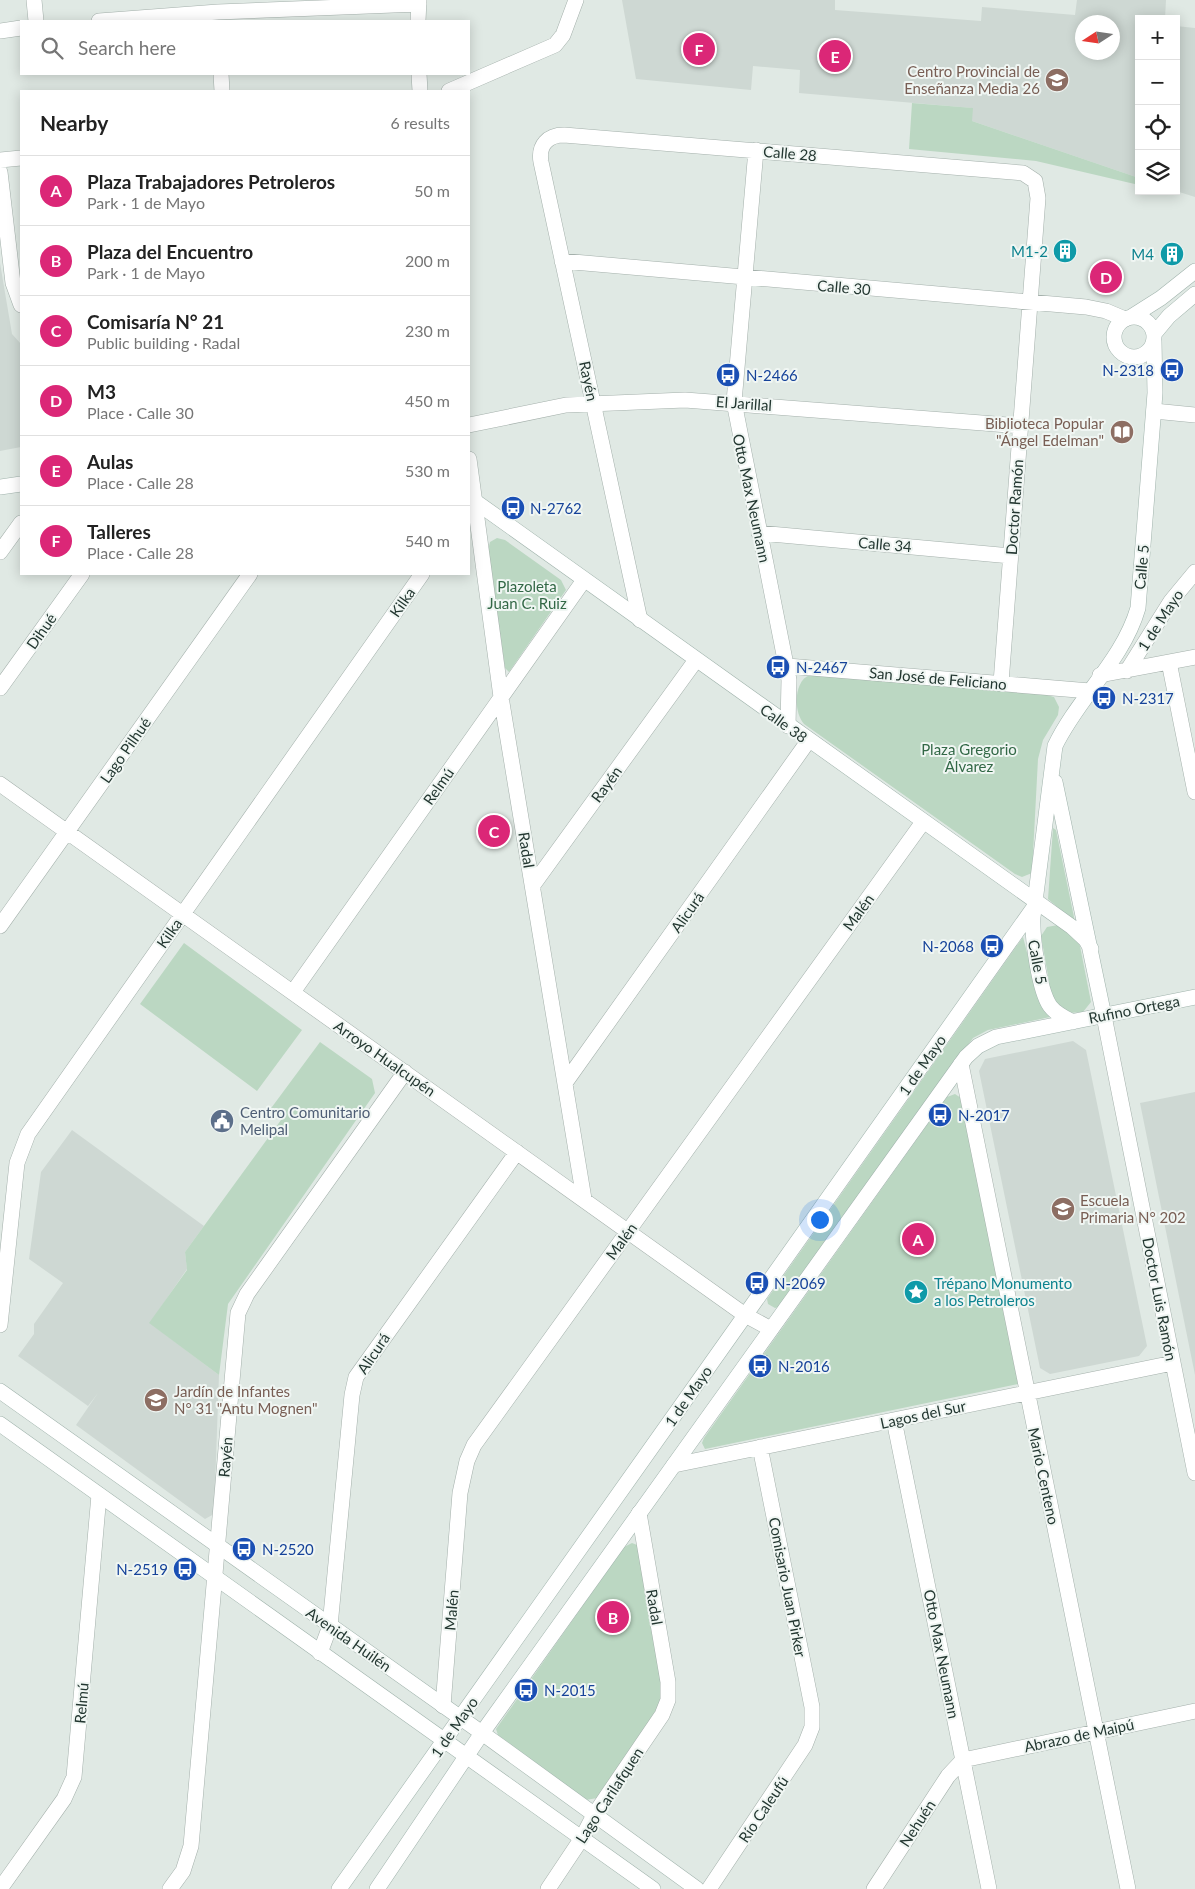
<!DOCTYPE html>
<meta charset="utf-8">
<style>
body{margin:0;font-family:Lato,sans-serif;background:#f6f6f6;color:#222}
.controls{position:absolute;right:15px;top:15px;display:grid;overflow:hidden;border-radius:0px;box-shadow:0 2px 12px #0003}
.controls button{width:45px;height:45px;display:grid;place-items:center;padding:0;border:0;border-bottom:1px solid #e0e0e0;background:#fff;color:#222;font:25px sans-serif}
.compass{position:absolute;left:1075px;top:15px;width:45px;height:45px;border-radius:50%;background:#fff;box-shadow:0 2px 12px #0003;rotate:258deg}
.you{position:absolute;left:819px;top:1219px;width:18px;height:18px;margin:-12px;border:4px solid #fff;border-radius:50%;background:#1a73e8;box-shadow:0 0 0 8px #1a73e833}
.badge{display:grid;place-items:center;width:32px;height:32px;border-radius:50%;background:#db2777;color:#fff;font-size:16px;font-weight:700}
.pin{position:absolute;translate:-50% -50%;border:2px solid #fff;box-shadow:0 1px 5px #0006}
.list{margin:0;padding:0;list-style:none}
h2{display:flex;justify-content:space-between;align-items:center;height:65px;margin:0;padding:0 20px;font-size:21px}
h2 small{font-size:16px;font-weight:400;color:#767676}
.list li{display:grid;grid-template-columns:32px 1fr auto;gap:15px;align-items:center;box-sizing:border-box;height:70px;padding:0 20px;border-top:1px solid #e0e0e0}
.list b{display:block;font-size:19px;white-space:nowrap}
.list p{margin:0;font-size:16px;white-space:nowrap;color:#767676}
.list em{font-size:16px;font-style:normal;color:#767676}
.icon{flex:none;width:28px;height:28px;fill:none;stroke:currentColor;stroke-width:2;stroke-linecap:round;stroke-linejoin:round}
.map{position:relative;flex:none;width:1195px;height:1889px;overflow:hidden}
.search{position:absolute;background:#fff;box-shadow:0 2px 12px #0003;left:20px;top:20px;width:450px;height:55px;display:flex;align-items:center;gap:12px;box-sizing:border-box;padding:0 18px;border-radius:0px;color:#767676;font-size:19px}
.panel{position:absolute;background:#fff;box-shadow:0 2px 12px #0003;left:20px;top:90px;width:450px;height:485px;border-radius:0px}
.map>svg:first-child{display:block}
</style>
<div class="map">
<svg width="1195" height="1889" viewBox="0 0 1195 1889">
<rect width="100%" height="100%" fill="#e0e9e4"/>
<path fill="#ced8d3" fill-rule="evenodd" d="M622,0H835V10L981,21L982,7L1075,15L1077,0H1166L1165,19H1139V178L972,121V108L799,93L800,70L753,66L751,90L636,79ZM1082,22H1112V52H1082Z
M1176,26L1195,28V197L1176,191Z
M0,263L12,334L21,344V447L0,451Z
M1073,1041L1086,1050L1147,1346L1139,1356L1050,1374L1040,1368L979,1071L985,1059Z
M1195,1092V1375L1140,1103Z
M72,1130L204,1226L185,1252L187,1269L150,1323L219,1375L214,1514L205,1519L76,1425L98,1393L88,1406L18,1356L34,1334V1324L63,1283L29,1259L41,1172Z"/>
<path fill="#bbd7c2" d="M912,103L973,108L972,121L1139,178V185L1036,161L909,149Z
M497,538L505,540L561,580L566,590L509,672L505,668L488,550L490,542Z
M810,675L1047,695L1054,697L1059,707L1058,715L1043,740L1038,759L1032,873L1022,877L1015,874L804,724C793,712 794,680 810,675Z
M1053,828L1056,830L1075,922L1048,899Z
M1058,925L1077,940L1080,946L1091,1002L1083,1012L1068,1013L1056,1002L1051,993L1041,936L1047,927Z
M1023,937L1039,998L1050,1017L988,1030L973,1038L779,1307L775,1308L768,1304L767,1299Z
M184,943L302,1030L257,1091L140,1004Z
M320,1042L372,1079L375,1093L228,1304L219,1375L149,1323L187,1270L185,1252L281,1120L269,1111Z
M955,1094L961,1098L1018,1384L705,1449L702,1443L704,1438L947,1097Z
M632,1543L637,1545L663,1685L662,1703L597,1798L586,1800L498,1735L496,1729L624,1547Z"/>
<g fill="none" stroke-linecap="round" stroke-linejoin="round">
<g stroke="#a4b0ab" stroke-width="16">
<path id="street" d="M34,0L36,21
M99,21L218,12L419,4
M418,21L419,0
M0,31L21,28
M221,74L222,91
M419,74L420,91
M449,91L555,45L563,35L576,0
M756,150L734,402L789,680L788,726
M0,160L21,158
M0,172L13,283L21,305
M562,261L1086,307L1106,311L1125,319
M1154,411L1195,415
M469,425L566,405L685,400L1021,426
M469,459L501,697L584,1199
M759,533L1011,556
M0,552L21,523
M640,620L541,162C538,145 548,135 564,135L1023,173L1035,181L1038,198L1001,683
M1169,662L1195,792
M787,666L1090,691
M1127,671L1171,601L1195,572
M1100,675L1195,657
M0,688L82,574
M0,784L745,1315L771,1329
M533,885L696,660
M0,926L250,574
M293,992L584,580
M1104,1016L1195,1473
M961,1064L1128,1889
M565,1083L809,740
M0,1325L17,1163L28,1134L422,574
M894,1420L989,1889
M674,1465L1173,1363
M320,1653L330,1626L352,1395L356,1377L517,1152
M443,1706L460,1493L467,1461L474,1445L923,822
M0,1889L64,1799L74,1777L99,1495
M170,1889L183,1871L191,1846L238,1313L247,1294L405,1072
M548,1889L582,1838L594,1815L662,1715L668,1700V1682L639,1513
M709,1889L805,1745L812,1727V1707L760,1447
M874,1889L948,1776L963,1760L1195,1711"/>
</g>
<g stroke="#a0b3ac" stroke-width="16">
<path id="secondary" d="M1131,317L1161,298L1195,271
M1114 337a20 20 0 1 1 40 0a20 20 0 1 1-40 0Z
M1154,334L1169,316L1195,294
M0,487L21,484
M469,497L1072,927L1086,940L1091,949
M1055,782L1104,1016
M1073,1022C1065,1018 1056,1014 1050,1006C1039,990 1032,938 1033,917L1055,746C1078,698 1123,660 1138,608L1155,393L1154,341
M0,1391L482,1733L697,1889
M0,1424L653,1889
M339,1889L1037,903
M377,1889L482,1733L966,1057L978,1046L996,1037L1195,997"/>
</g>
<use href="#street" stroke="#fff" stroke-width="15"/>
<use href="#secondary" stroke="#fff" stroke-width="15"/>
</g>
<defs>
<g id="school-disc" transform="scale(1.25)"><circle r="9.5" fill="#8d6e63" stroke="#f0f6f3"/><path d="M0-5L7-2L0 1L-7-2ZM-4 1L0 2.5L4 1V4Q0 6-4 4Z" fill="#fff"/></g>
<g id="building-disc" transform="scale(1.25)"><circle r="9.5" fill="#0f9aa8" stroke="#f0f6f3"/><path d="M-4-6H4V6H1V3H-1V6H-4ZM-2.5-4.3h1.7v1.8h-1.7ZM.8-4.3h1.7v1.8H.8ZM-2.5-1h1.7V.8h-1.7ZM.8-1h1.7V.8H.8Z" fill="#fff"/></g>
<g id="bus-disc" transform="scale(1.25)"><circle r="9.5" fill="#1a4fb4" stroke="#f0f6f3"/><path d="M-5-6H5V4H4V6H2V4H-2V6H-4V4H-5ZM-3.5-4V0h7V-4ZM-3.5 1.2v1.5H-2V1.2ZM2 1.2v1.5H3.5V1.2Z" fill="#fff"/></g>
<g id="library-disc" transform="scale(1.25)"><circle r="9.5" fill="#8d6e63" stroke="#f0f6f3"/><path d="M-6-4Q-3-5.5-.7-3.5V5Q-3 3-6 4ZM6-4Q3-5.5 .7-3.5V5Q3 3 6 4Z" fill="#fff"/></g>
<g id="civic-disc" transform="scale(1.25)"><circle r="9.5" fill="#5c6f8a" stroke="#f0f6f3"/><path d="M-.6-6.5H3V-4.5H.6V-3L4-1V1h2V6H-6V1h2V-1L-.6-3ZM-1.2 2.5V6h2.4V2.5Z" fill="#fff"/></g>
<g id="sight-disc" transform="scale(1.25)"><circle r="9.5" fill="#0f9aa8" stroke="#f0f6f3"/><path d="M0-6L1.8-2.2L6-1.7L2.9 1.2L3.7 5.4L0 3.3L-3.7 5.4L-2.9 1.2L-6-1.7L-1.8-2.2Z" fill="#fff"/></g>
</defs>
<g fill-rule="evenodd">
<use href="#school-disc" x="1057" y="80"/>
<use href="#building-disc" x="1065" y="251"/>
<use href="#building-disc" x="1172" y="254"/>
<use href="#bus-disc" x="1172" y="370"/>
<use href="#bus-disc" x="728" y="375"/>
<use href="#library-disc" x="1122" y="432"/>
<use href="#bus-disc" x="513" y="508"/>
<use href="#bus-disc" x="778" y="667"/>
<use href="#bus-disc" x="1104" y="698"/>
<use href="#bus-disc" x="992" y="946"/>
<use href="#bus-disc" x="940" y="1115"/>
<use href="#civic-disc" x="222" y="1121"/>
<use href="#school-disc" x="1063" y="1209"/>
<use href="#bus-disc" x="757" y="1283"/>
<use href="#sight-disc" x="916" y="1292"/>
<use href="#bus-disc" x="760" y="1366"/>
<use href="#school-disc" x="156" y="1400"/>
<use href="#bus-disc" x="244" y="1549"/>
<use href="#bus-disc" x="185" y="1569"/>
<use href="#bus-disc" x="526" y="1690"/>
</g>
<g text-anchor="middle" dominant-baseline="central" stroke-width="4" stroke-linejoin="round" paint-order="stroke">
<g font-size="15" fill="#785e54" stroke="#f0f6f3" text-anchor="end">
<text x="1040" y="71">Centro Provincial de<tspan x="1040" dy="17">Enseñanza Media 26</tspan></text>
<text x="1104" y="423">Biblioteca Popular<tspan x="1104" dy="17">"Ángel Edelman"</tspan></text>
<text x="1080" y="1200" text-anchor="start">Escuela<tspan x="1080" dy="17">Primaria N° 202</tspan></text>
<text x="174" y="1391" text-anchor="start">Jardín de Infantes<tspan x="174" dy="17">N° 31 "Antu Mognen"</tspan></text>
</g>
<g font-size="15" fill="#233731" stroke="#f0f6f3">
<text transform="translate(790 153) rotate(5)">Calle 28</text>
<text transform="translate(844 287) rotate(5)">Calle 30</text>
<text transform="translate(589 381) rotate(78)">Rayén</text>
<text transform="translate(744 403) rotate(4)">El Jarillal</text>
<text transform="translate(752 498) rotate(78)">Otto Max Neumann</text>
<text transform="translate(1014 507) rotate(-86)">Doctor Ramón</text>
<text transform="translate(885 544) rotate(5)">Calle 34</text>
<text transform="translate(1141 567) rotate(-85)">Calle 5</text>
<text transform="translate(402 602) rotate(-55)">Kilka</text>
<text transform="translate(1160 620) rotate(-57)">1 de Mayo</text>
<text transform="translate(41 631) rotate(-55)">Dihué</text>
<text transform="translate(938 678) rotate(5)">San José de Feliciano</text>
<text transform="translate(784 723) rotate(36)">Calle 38</text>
<text transform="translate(125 750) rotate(-55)">Lago Pilhué</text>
<text transform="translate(606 784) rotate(-54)">Rayén</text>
<text transform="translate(438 786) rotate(-55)">Relmú</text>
<text transform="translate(527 850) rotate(81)">Radal</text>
<text transform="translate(687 912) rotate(-55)">Alicurá</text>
<text transform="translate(858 912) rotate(-54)">Malén</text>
<text transform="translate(169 933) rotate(-55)">Kilka</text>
<text transform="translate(1038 962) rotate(79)">Calle 5</text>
<text transform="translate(1134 1009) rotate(-11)">Rufino Ortega</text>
<text transform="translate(385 1058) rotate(35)">Arroyo Hualcupén</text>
<text transform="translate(922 1065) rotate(-55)">1 de Mayo</text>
<text transform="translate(621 1241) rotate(-54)">Malén</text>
<text transform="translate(1160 1299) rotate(79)">Doctor Luis Ramón</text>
<text transform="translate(373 1353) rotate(-56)">Alicurá</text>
<text transform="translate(688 1396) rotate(-55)">1 de Mayo</text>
<text transform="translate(923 1414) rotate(-12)">Lagos del Sur</text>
<text transform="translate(225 1457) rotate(-85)">Rayén</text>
<text transform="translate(1044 1476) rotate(78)">Mario Centeno</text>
<text transform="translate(788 1587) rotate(79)">Comisario Juan Pirker</text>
<text transform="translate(655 1607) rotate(80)">Radal</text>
<text transform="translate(451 1610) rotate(-85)">Malén</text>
<text transform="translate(349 1639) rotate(35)">Avenida Huilén</text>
<text transform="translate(942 1654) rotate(79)">Otto Max Neumann</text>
<text transform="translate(81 1703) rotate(-85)">Relmú</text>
<text transform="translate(454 1727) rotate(-55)">1 de Mayo</text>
<text transform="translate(1079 1735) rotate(-12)">Abrazo de Maipú</text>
<text transform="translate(609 1795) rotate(-57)">Lago Carilafquen</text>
<text transform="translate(763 1809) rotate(-56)">Río Caleufú</text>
<text transform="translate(917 1823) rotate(-57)">Nehuén</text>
</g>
<g font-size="15" fill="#0d838f" stroke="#f0f6f3" text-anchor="end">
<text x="1048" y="251">M1-2</text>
<text x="1154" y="254">M4</text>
<text x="934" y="1283" text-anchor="start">Trépano Monumento<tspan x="934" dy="17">a los Petroleros</tspan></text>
</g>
<g font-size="15" fill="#164399" stroke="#f0f6f3" text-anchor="start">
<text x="1154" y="370" text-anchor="end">N-2318</text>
<text x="746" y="375">N-2466</text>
<text x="530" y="508">N-2762</text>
<text x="796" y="667">N-2467</text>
<text x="1122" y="698">N-2317</text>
<text x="974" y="946" text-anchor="end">N-2068</text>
<text x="958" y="1115">N-2017</text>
<text x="774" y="1283">N-2069</text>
<text x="778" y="1366">N-2016</text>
<text x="262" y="1549">N-2520</text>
<text x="168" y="1569" text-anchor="end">N-2519</text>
<text x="544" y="1690">N-2015</text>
</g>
<g font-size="15" fill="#326846" stroke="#f0f6f3">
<text x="527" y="586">Plazoleta<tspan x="527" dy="17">Juan C. Ruiz</tspan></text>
<text x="969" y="749">Plaza Gregorio<tspan x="969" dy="17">Álvarez</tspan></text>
</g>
<g font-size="15" fill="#4e5e75" stroke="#f0f6f3" text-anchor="start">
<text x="240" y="1112">Centro Comunitario<tspan x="240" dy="17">Melipal</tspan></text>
</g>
</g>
</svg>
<div class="controls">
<button>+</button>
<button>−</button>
<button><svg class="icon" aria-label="locate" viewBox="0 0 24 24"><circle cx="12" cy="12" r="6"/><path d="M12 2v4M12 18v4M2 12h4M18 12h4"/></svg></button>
<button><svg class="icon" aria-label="layers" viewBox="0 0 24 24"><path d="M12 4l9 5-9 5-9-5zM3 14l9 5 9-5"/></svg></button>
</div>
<svg class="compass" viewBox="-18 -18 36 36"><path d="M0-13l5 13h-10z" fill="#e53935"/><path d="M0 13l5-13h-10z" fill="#767676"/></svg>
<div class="you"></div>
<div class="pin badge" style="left:918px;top:1239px">A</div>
<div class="pin badge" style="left:613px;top:1617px">B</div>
<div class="pin badge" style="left:494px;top:831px">C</div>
<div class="pin badge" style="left:1106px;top:277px">D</div>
<div class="pin badge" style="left:835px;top:56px">E</div>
<div class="pin badge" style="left:699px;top:49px">F</div>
<div class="search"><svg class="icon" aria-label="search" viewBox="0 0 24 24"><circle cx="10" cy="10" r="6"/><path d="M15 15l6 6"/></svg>Search here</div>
<section class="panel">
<h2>Nearby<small>6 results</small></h2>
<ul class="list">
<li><span class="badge">A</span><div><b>Plaza Trabajadores Petroleros</b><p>Park · 1 de Mayo</p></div><em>50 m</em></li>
<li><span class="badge">B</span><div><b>Plaza del Encuentro</b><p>Park · 1 de Mayo</p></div><em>200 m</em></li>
<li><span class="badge">C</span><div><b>Comisaría N° 21</b><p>Public building · Radal</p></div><em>230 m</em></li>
<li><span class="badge">D</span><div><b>M3</b><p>Place · Calle 30</p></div><em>450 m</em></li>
<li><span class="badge">E</span><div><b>Aulas</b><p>Place · Calle 28</p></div><em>530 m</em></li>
<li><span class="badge">F</span><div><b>Talleres</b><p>Place · Calle 28</p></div><em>540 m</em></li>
</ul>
</section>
</div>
